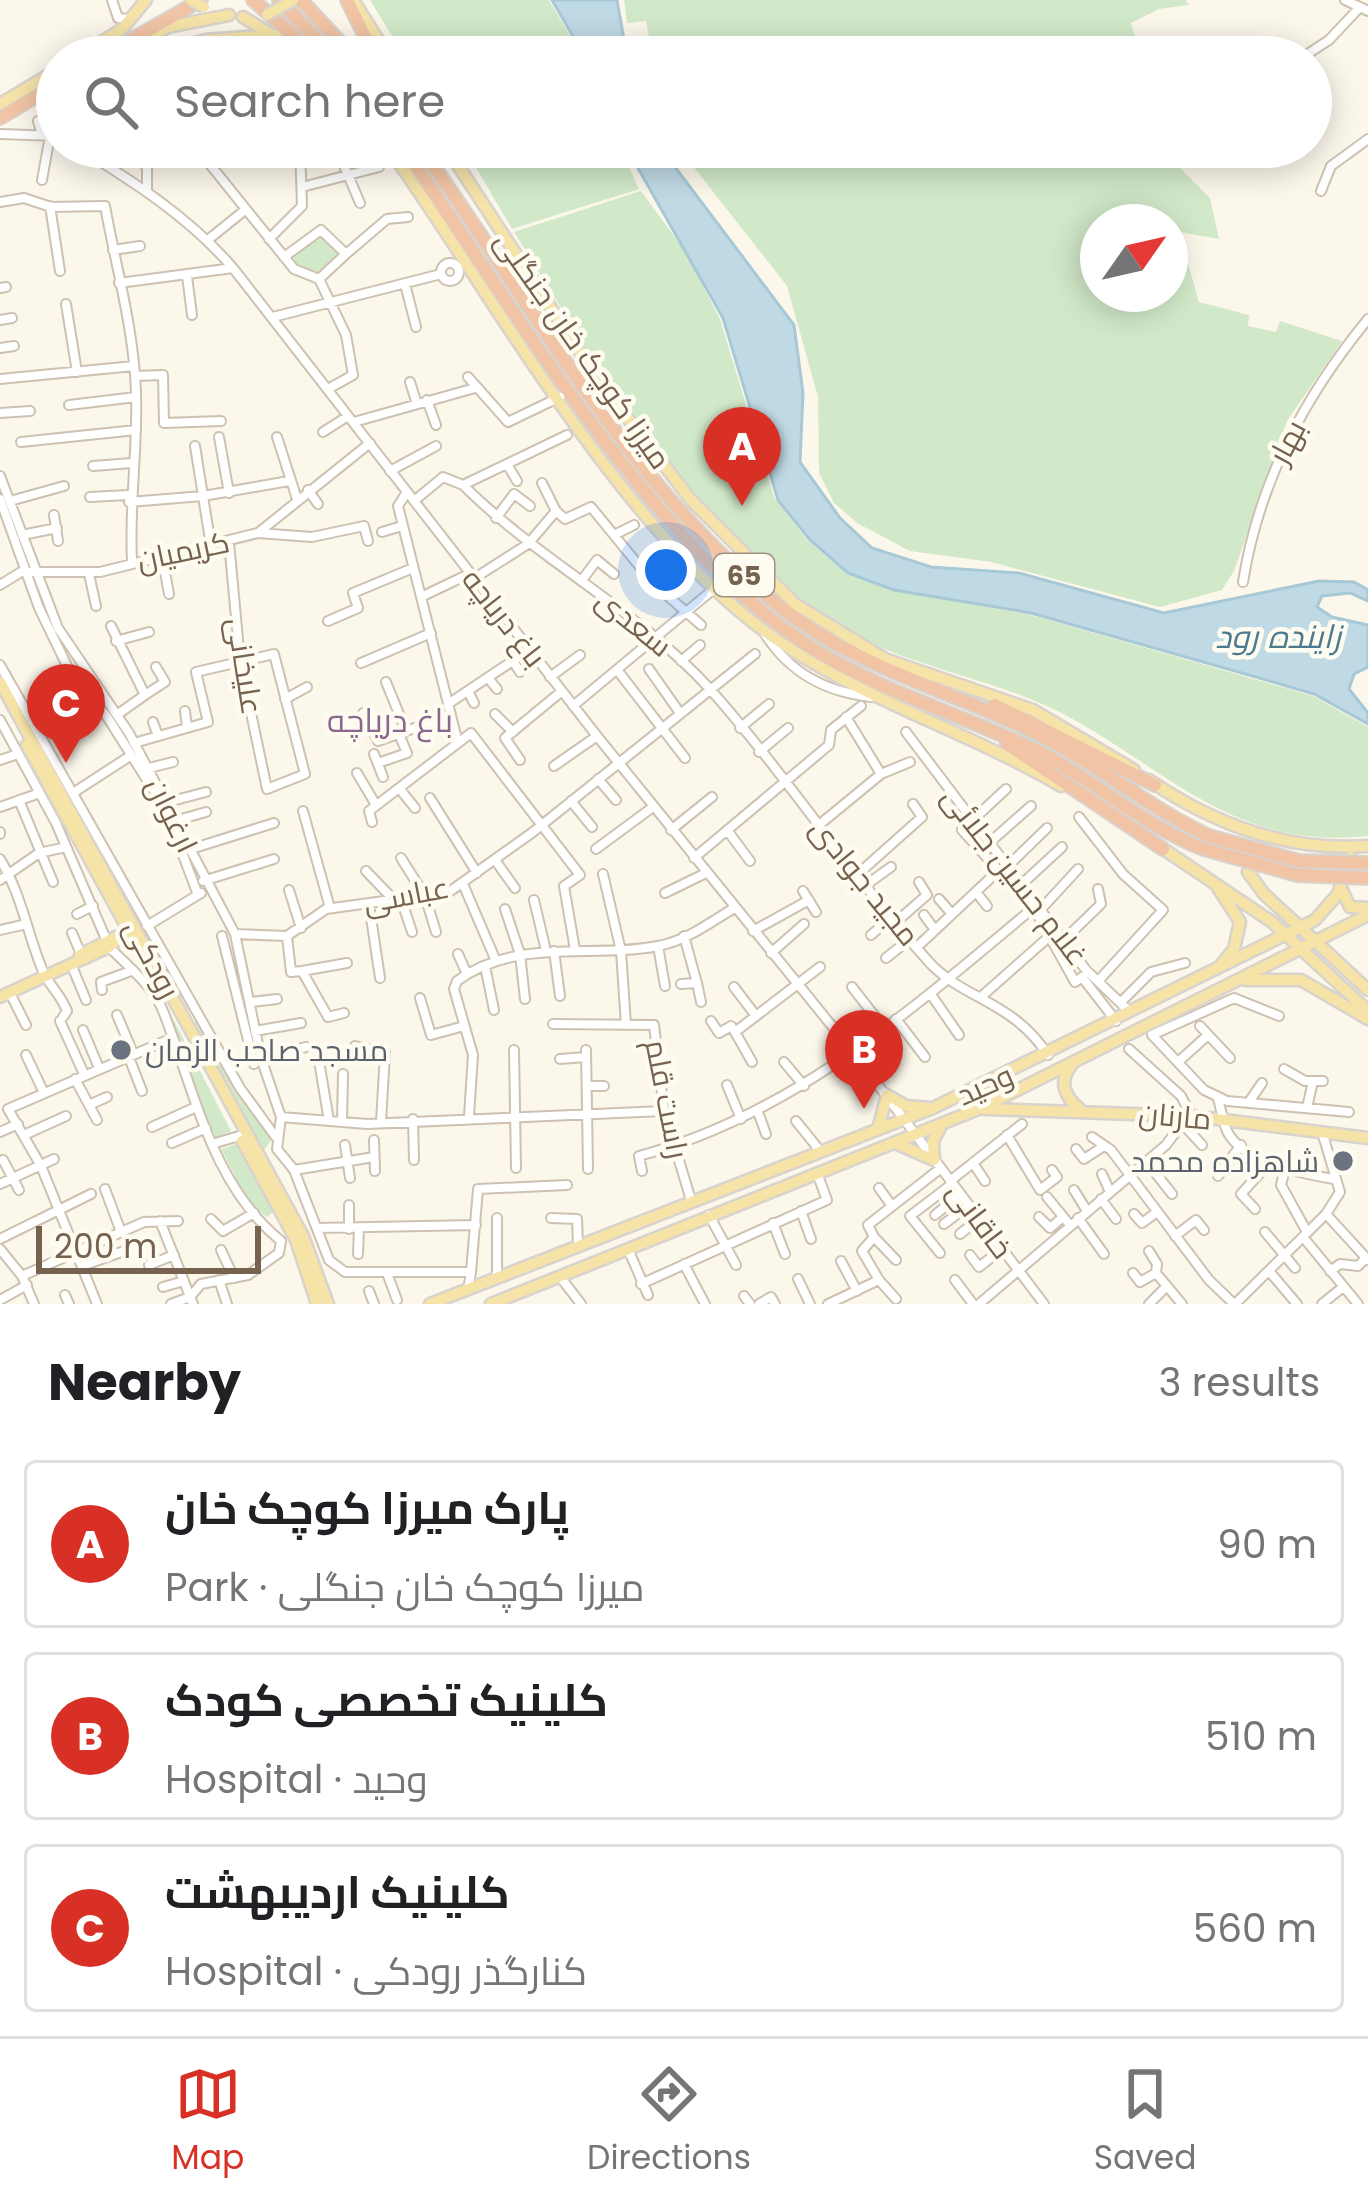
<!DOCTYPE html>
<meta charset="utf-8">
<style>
body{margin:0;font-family:Poppins,Cairo,sans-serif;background:#f2f2f2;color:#202124}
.compass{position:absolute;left:1080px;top:204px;width:108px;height:108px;border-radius:50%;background:#fff;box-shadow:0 6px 30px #0003;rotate:56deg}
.scale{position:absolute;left:36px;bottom:30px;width:225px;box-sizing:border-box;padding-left:12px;border:6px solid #76624f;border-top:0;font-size:33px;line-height:42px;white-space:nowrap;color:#76624f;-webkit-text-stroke:9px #fefbf1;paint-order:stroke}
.you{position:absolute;left:666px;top:570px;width:42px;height:42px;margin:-30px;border:9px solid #fff;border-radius:50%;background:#1a73e8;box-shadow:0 0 0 18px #1a73e833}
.badge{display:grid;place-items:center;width:78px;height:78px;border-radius:50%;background:#d93025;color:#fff;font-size:39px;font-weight:700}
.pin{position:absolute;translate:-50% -99px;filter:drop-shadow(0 3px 6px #0008)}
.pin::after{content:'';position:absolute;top:63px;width:42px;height:36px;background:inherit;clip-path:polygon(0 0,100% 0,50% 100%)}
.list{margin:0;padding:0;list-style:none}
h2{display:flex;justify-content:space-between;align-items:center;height:156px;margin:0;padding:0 48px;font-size:51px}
h2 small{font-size:39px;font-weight:400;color:#757577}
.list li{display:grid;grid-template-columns:78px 1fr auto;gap:36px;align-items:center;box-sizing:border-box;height:168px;margin:0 24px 24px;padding:0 24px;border:3px solid #e0e0e0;border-radius:12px}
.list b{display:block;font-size:45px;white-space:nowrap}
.list p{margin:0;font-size:39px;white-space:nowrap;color:#757577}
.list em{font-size:39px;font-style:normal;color:#757577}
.icon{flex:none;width:66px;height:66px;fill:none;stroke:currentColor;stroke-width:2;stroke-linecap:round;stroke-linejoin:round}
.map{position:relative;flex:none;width:1368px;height:1304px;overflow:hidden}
.search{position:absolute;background:#fff;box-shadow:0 6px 30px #0003;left:36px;right:36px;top:36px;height:132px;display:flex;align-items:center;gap:30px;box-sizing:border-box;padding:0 42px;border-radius:66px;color:#757577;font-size:45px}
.sheet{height:732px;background:#fff}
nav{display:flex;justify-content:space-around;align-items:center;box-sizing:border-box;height:168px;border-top:3px solid #e0e0e0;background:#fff;font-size:33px;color:#757577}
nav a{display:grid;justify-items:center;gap:6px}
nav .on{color:#d93025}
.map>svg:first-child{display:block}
</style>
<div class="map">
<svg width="1368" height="1304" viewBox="0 0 1368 1304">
<rect width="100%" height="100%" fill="#fcf7eb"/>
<path fill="#d2e9c9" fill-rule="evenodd" d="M370,0H549L583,57H405Z
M624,0H1186L1189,5L1159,9L1131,23L1141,57H633L632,39L649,37L646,21L627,23Z
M464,147H620L639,189L512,229Z
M678,147H1210L1177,165L1210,198L1219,239L1179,232L1199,302L1249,315L1248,326L1276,332L1280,321L1342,341L1287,421L1234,571L1222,590L1160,607L991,562L910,551L857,523L834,503L819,473L818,397L787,286ZM1098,222H1170V294H1098Z
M641,191L685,251L720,319L774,497L807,540L848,574L893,590L1031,615L1313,696L1368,727V836C1238,850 1173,775 1071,718C1001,680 920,670 850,633C702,553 601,371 514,232Z
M319,234L343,254L319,274L299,268L293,257Z
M167,1007L231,1131L216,1138L177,1049Z
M196,1022L233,1087L273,1137L265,1149L258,1148L192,1024Z
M239,1143L276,1210L267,1217L250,1205L221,1149Z"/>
<path fill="#c0dae5" stroke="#a7c8d6" stroke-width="3" d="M552,0H617L627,57H585Z
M626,147H660L794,325L803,393L800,462L840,518L872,548L931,567L1019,573L1164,613L1319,581L1354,582L1368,590V601L1350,593L1322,596L1317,607L1332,617L1368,625V667L1354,674L1349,689L1368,713V724L1314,694L1256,677L1031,613L894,590L848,573L809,539L778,500L723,318Z"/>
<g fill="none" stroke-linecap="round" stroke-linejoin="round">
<g stroke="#cdc1b1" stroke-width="12">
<path id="minor" d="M112,0L118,18L129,19
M1345,0L1368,11
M1262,43L1269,57
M274,53L275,57
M1303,57L1329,40L1360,7
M52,93L56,123
M0,134L57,136
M42,135L38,121L54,120
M77,147C134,182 189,217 233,268L597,736L853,1052L1044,1304
M133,147L147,168V189
M196,147L294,269L319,279L346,335L353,375L328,389
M342,161L360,203
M42,180L50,136
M302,187L379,167
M1321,191L1331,166L1368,139
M0,202L24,198L51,207L105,206C116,267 134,330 136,392C138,449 129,504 132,561
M50,206L60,271
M209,239L245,210
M269,239L302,206L300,147
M113,250L140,246
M346,254L387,219L408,217
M284,257L321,230L346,254L319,279
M441 272a9 9 0 1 1 18 0a9 9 0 1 1-18 0Z
M187,276L192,315
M119,283L233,268
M405,284L416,327
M0,288L6,287
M66,304L77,372
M273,317L441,274
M0,320L12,318
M0,348L14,346
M135,376L163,375L164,423L221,421
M468,377L508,422L560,397
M0,379L134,366
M410,382L417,404
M427,400L436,425
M69,405L136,397
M0,413L30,411
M354,422L475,388
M323,432L348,416
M219,437L229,493
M277,437L297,499
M21,442L136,430
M195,446L211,546
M507,464L517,481
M93,466L132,463
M390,471L436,446
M0,476L58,628L129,733L235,934L261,1058L281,1117L277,1149L294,1170L329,1260L345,1272H471L468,1290
M463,485C539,561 637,609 710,689C787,776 851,875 928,961C963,1000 1012,1000 1048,1055
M308,490L318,504
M90,497L128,495
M0,499L39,608L71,674L106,715L166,810L198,895
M10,501L64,486
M414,501L443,477L463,485L567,435
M129,502L203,496L289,481
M556,511L565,519L591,507L654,584L701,625
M54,515L58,541
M496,518L514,494L530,506
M382,532L402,526
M258,533L312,537L364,526L368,541
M616,534L634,525
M22,535L57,528
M162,556L169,594
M89,574L96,606
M481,574L528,544L556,511L542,483
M582,580L597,560L614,574
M1243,582C1259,482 1304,397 1368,319
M0,585L21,572H100L258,533L370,443
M423,596L469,574
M328,621L358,608L353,593L413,568
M111,626L145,695L118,714
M765,634C790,673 825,692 871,697
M116,641L149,632
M513,661L520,672
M681,661L700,645
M361,663L431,633
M0,665L240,1088L275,1136
M649,669L680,713
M618,671L685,758
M550,677L580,655
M488,678L497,689
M386,682L406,731
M468,691L474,703
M145,695L165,682L156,667
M285,699L307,687
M448,704L529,650
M573,706L715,588
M185,711L187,728
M363,713L378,741L451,715
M495,714L513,732
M846,717L881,774
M0,720L56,823L106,939
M153,722L158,736
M740,728L769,704
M906,732L1086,970L1130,1012
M134,743L208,722L196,672L274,654L305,774L267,789L240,661L229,542
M458,743L471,733L580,875L564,886L575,950
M759,752L788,728
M374,754L383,777
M0,760L18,754
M520,760L505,738L562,691
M378,763L407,753L399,734
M554,766L597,736
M149,768L173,762
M357,773L376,805
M598,779L616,800
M399,788L415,808
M1006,789L962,830L1036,912L1075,982L1082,977L1116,1021
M73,793L130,756
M430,798L477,873
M19,800L53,882
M571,801L592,827
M168,802L206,792
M0,807L37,794
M303,811L330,908
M1079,817L1123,874L1163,910L1100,979
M178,820L206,812
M372,822L369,811L458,743L398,506L407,492
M819,825L881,774L910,762
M671,830L712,797
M727,830L750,861
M0,832V834
M989,843L1031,806
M191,849L274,823
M596,849L653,807
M401,858L425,896L436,932
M694,858L829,745L831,730L861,706
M0,859C21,893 27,932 42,969C48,985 61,994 67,1011L63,1017
M495,860L515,888
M1008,866L1047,828
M366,871L393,899
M603,874L621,951L626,1025
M858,874L922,817L913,804
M0,880L39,853L66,847
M203,881L274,859
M1023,883L1062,847
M463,884L496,961
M866,885L891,867
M289,890L301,928
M803,891L816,912
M976,892L987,906
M665,893L706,873
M401,899L412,932
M939,899L952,914
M534,900L546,951
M369,904L380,978
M1043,907L1078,869
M505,909L520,954L525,999
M77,914L93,906
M924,915L935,930
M896,922L927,895L919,882
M147,926L201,893
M0,930L27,924
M753,931L809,900
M72,933L81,954
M235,934L287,936L326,909L449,892L533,832L755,654
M871,935L892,917
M222,936L254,1064
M287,936L291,972L302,971L328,1017L344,1013
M1066,938L1101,904L1098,889
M658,946L665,986
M109,947C127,965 154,987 163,1011C195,1091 211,1184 281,1241L279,1253L248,1275L201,1284L190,1297L171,1304
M917,947L998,871
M554,951L560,996
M771,953L804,924
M458,954L467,974
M886,958L910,939
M71,964L86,1000
M485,966L494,1010
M302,971L347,963
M697,983L701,1002
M681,984L697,983L684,936
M734,987L756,1016
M852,987L884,1028
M102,990L101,982L131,971
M10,993L26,1025
M930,993L959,1035
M982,996L1051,935
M420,998L431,1035L464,1026
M251,1002L277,999
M1121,1002L1151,972L1185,963
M117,1015L133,1053
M1279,1016L1234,998L1152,1035L1204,1090L1227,1101L1349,1112
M896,1019L925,1057
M60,1021L84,1074
M711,1021L719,1033L731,1026L735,1032
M553,1024L654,1025L664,1111L691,1200
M1200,1026L1230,1058
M83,1030L99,1068
M255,1031L301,1023
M735,1032L820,967
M735,1032L752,1062
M355,1046L385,1053L381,1122
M1129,1049L1181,1096L1191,1115
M514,1050L516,1168
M586,1050L588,1169
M26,1055L44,1093
M128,1055L142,1091
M261,1058L306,1047
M560,1059L586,1057
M319,1061L329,1121
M784,1062L804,1086
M1178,1062L1208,1035
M1284,1069L1305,1081H1323
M75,1079L97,1120
M727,1085L741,1119
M587,1086H604
M1217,1096C1221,1107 1223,1124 1228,1133C1246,1164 1302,1173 1333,1179
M1249,1102L1262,1083
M89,1105L107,1097
M1307,1108L1313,1081
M758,1112L766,1134
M469,1116L473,1055L454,989L457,981C517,937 590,959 658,946C686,941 711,922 734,908
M281,1117L367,1124L664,1111
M413,1119L414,1160
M796,1121L821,1152
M342,1122L343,1074
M1182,1123L1202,1145
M152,1127L196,1107
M0,1132L18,1124
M24,1135L66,1116
M1007,1135L1040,1190L1057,1177L1052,1170
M1092,1137L1111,1150L1209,1280L1234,1304
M374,1140L375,1171
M172,1143L206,1128
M212,1144L239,1136
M345,1145L350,1178
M1076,1149L1084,1159L1101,1148
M3,1160L19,1190
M1146,1161L1172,1194
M973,1163L985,1181
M1285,1169L1281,1185L1307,1232
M294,1170L374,1157
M642,1171L639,1156C793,1115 912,1009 1032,909
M1102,1174L1110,1192
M1218,1176L1241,1145
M950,1181L1022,1124
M0,1184L54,1159
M879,1188L892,1206
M105,1189L121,1232
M1074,1190L1087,1211
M1047,1197L1070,1225
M1101,1199L1116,1219
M1255,1209L1241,1194L1271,1161
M801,1211L811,1239
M1134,1214L1142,1223L1157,1212
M1326,1214L1368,1260
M709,1215L736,1265
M935,1215L960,1194
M1039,1217L1050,1228L1063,1217
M497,1218V1277
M551,1218L577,1219L578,1245
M1078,1218L1104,1254
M211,1219L223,1231L254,1213
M160,1221L193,1304
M773,1223L785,1254
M944,1224L969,1205
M317,1228L476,1225
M349,1229V1205
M1265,1232L1295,1268
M960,1234L979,1219
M1175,1236L1196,1220L1204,1230
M874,1237L896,1260
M1303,1237L1358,1304
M0,1239L91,1194
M0,1249L22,1276L34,1304
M628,1249L648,1295
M221,1250L234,1278
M1149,1251L1157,1264L1156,1273L1182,1304
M940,1253L910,1216L952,1184
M358,1254L359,1228
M970,1255L979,1267L1002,1249
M841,1261L857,1291
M684,1264L705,1304
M149,1265L174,1255
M82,1266L124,1251
M1269,1271L1297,1304
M1330,1271L1340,1264L1358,1266L1366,1258
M471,1272L478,1189L567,1185
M387,1273L397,1300
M1133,1273L1140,1282L1156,1273
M22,1276L144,1222L178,1221
M561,1278L581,1304
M798,1279L810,1304
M219,1280L227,1304
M879,1280L896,1299
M955,1280L973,1304
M641,1284L827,1200L817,1173
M163,1287L184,1281
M369,1291L374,1304
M65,1295L69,1304
M744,1296L750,1304
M0,1300L27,1285
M97,1304L41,1166L8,1109L170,1039
M759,1304L771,1297L775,1304
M828,1304L879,1280L862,1251L874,1237L868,1225L941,1168
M979,1304L1166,1145L1187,1117
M1149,1304L1167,1286
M1235,1304L1326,1214L1340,1192L1322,1132
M1322,1304L1343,1287"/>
</g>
<g stroke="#d9d3ce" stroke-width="15">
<path id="major" d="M353,0L389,57
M243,17L308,57
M78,57L122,29L146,0
M115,57L168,27L229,15
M143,57L206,40L275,35
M0,104L57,70
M388,147C497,301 623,534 777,640C866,701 969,732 1061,786
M446,147L596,377L691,500L795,604L885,659L1033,710L1134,770
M0,682L303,1236L328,1304
M27,745L142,955
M1149,780C1215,825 1287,852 1368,846
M1159,846L1272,922L1368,1011
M1248,872L1264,894L1368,990
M1218,888L1240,922L1234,949L1221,965
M1341,888L1350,907L1368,908
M80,955L132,929
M1246,980H1301L1368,1019
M0,997L109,947L128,931
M1071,1066C1058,1081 1065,1098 1080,1109
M985,1109L1192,1116L1368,1138
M878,1129L887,1095L906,1106L930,1108
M242,1141L296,1240L317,1304
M895,1143L934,1160
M934,1160L933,1141L940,1128
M430,1304L933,1108L1315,920L1338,894L1350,857
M491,1304L981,1108L1368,915"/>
</g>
<g stroke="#d9d3ce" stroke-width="16">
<path id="highway" d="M253,0L318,57
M279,0L334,57
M301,0L354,57
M347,0L375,57
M101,57L201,0
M0,118L57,84
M403,147C508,300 648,539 801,641C875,691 960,713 1039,752C1096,781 1145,827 1204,849
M420,147C531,301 628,485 778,605C857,669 949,689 1038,734C1098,764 1149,808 1209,836
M995,705L1155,785
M1007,744L1163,849"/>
</g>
<use href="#minor" stroke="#fff" stroke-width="8"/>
<use href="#major" stroke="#f5e3a8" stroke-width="10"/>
<use href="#highway" stroke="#f1c4a6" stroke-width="12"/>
<g stroke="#d9d3ce" stroke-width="15" stroke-linecap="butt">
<path id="major-bridge" d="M191,0L204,7
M267,15L293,0"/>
</g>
<g stroke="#d9d3ce" stroke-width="16" stroke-linecap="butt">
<path id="highway-bridge" d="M1209,836L1299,861L1368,863
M1204,849L1297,875L1368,878"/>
</g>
<use href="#major-bridge" stroke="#f5e3a8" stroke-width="10"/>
<use href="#highway-bridge" stroke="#f1c4a6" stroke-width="12"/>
</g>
<g fill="#6b7280" stroke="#fefbf1" stroke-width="4.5">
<circle cx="121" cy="1050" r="12"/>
<circle cx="1343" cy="1161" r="12"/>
</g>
<g text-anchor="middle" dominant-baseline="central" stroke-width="9" stroke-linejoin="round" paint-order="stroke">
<rect fill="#fefbf1" stroke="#9f9080" stroke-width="3" x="714" y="554" width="60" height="42" rx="9"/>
<g font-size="27" font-weight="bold" fill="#76624f">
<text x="744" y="575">65</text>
</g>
<g font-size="30" fill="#76624f" stroke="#fefbf1">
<text transform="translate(583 350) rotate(55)">میرزا کوچک خان جنگلی</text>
<text transform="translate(1287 442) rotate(-62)">بهار</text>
<text transform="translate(183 551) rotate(-12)">کریمیان</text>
<text transform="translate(504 618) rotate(52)">باغ دریاچه</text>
<text transform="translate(634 623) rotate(39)">سعدی</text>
<text transform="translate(245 666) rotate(81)">علیخانی</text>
<text transform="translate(172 815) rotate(64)">ارغوان</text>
<text transform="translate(1015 876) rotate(52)">غلام حسین جلائی</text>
<text transform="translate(865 882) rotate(51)">مجید جوادی</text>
<text transform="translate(406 895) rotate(-11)">عباسی</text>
<text transform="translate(152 959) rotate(62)">رودکی</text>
<text transform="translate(985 1085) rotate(-24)">وحید</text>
<text transform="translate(667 1099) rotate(79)">راست قلم</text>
<text transform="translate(1175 1116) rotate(5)">مارنان</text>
<text transform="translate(980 1220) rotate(53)">خاقانی</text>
</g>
<g font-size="30" fill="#5b616d" stroke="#fefbf1" text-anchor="start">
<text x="145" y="1050">مسجد صاحب الزمان</text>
<text x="1319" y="1161" text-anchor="end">شاهزاده محمد</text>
</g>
<g font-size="33" font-style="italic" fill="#4c7a8e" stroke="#fefbf1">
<text x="1278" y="636">زاینده رود</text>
</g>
<g font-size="33" fill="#896791" stroke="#fefbf1">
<text x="390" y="720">باغ دریاچه</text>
</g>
</g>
</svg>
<svg class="compass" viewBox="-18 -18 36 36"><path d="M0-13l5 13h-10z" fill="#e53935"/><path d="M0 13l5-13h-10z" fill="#757577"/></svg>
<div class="scale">200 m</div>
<div class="you"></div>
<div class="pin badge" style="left:742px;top:506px">A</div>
<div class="pin badge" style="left:864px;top:1109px">B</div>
<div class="pin badge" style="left:66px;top:763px">C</div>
<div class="search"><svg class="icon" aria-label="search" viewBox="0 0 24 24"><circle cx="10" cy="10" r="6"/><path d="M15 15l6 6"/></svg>Search here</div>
</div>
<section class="sheet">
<h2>Nearby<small>3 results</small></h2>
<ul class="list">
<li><span class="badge">A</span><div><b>پارک میرزا کوچک خان</b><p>Park · میرزا کوچک خان جنگلی</p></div><em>90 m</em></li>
<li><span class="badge">B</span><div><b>کلینیک تخصصی کودک</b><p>Hospital · وحید</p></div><em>510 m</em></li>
<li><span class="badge">C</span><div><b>کلینیک اردیبهشت</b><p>Hospital · کنارگذر رودکی</p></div><em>560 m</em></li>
</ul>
</section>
<nav>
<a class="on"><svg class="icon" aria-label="map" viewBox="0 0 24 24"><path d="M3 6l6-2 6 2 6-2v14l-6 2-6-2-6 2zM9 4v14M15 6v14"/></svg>Map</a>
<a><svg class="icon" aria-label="directions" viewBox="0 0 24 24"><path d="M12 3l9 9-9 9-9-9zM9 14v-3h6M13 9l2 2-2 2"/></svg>Directions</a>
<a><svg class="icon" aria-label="saved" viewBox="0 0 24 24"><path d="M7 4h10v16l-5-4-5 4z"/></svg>Saved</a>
</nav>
